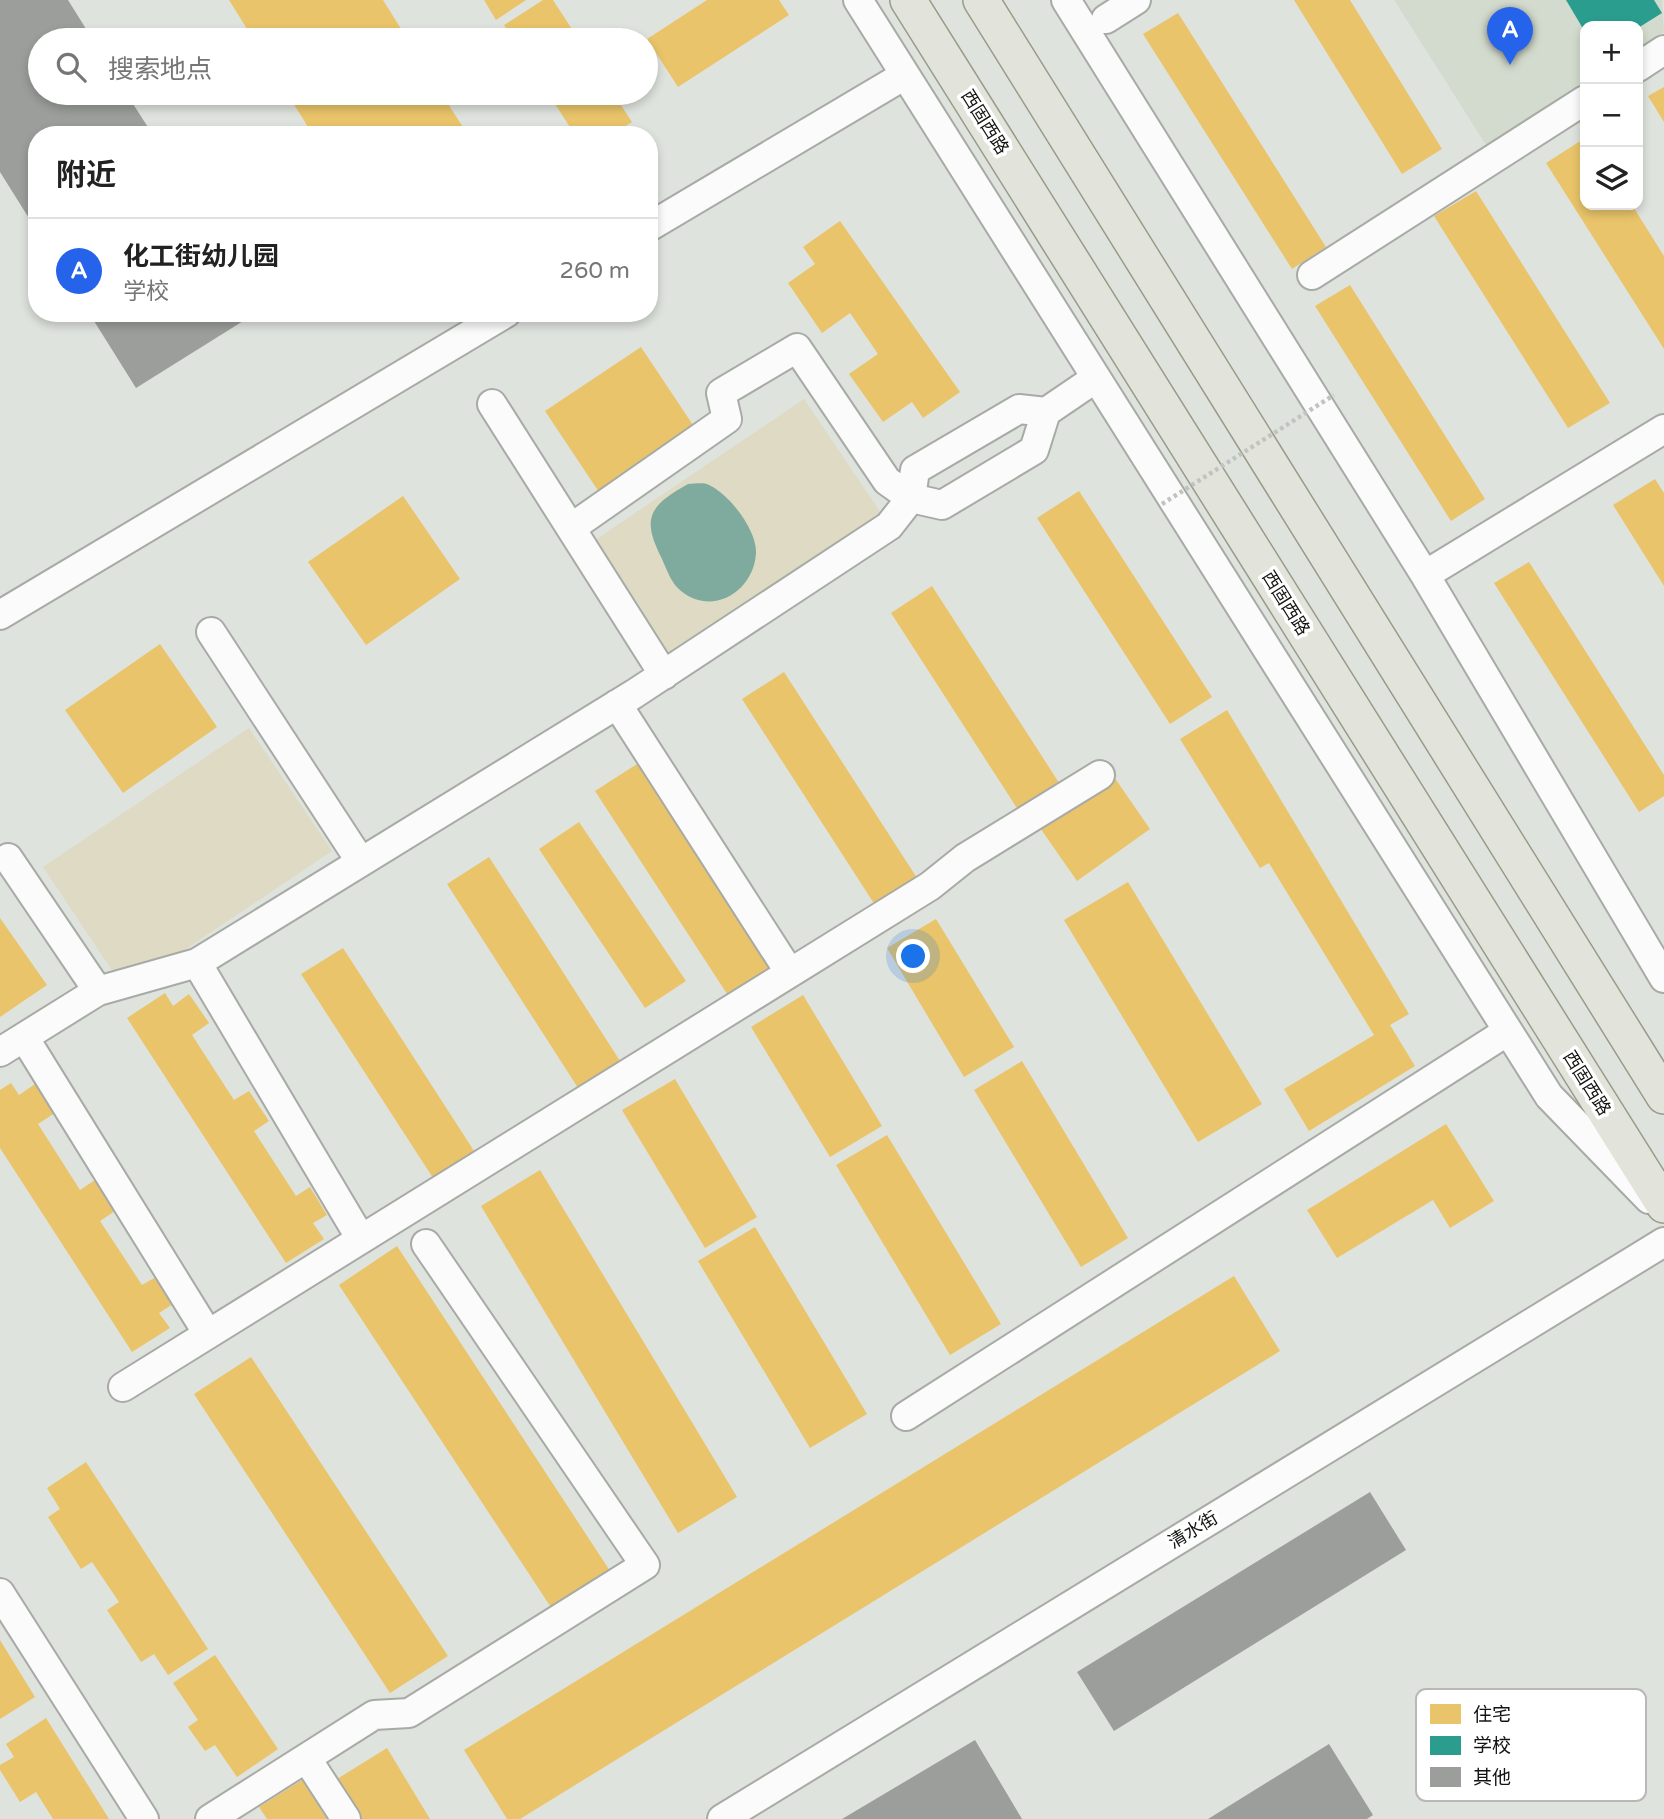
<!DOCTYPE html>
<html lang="zh">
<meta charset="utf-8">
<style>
body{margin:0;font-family:"Varela Round","Noto Sans SC",sans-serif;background:#f6f6f6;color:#222}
.controls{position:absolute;right:21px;top:21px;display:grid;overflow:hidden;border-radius:14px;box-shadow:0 4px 10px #0003}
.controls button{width:63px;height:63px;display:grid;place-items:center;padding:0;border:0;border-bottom:2px solid #e0e0e0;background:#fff;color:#222;font:35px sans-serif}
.you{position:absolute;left:914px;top:957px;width:24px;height:24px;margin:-18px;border:5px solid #fff;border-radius:50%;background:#1a73e8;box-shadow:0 0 0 10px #1a73e833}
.badge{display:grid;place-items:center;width:46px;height:46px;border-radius:50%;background:#2563eb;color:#fff;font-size:23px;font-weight:700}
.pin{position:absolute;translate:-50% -58px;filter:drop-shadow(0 2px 4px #0008)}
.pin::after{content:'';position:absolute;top:37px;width:24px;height:21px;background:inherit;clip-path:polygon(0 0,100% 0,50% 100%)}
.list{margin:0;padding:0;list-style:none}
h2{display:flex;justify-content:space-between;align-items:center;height:91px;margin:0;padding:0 28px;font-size:30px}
h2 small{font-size:23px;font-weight:400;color:#767676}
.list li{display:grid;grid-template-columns:46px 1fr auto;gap:21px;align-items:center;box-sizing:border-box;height:105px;padding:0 28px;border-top:2px solid #e0e0e0}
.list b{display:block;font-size:26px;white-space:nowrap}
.list p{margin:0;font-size:23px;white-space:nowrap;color:#767676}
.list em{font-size:23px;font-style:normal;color:#767676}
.icon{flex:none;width:38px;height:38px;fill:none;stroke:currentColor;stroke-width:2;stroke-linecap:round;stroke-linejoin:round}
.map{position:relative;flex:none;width:1664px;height:1819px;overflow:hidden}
.search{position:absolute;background:#fff;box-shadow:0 4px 10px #0003;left:28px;top:28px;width:630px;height:77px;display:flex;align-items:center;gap:18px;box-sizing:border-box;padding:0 24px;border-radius:38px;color:#767676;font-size:26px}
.panel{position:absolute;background:#fff;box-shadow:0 4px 10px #0003;left:28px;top:126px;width:630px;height:196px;border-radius:28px}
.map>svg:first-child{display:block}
</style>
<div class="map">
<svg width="1664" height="1819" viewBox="0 0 1664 1819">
<rect width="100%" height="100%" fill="#dfe3dd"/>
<path fill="#d3dbce" d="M1394,0H1662L1664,32L1638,49V26H1585V82L1486,145Z"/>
<path fill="#dedac3" d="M804,399L883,516L667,662L588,545Z
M249,728L332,851L125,990L43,867Z"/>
<path fill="#7fab9e" d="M688,484C695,484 703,482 709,485C729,494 757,530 756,553C754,591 713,617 681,591C671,583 667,570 662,559C641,518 649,506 688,484Z"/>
<path fill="#e9c46a" d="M229,0H383L408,40H254Z
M484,0H526L496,20Z
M543,0H553L579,40H514L504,25Z
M707,0H779L789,15L678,87L647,39Z
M1294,0H1350L1442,149L1402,174Z
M1178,13L1326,247L1292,269L1143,34Z
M1664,87V122L1648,96Z
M287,93H441L468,135H313Z
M548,93H613L632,122L612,135H575Z
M1585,138V205H1632L1664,256V349L1546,163Z
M1476,191L1610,403L1568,428L1434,216Z
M840,221L960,392L923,418L912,402L883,422L849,374L878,354L850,313L822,333L788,283L815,264L803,247Z
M1350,285L1485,499L1451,521L1315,306Z
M641,347L697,431L601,495L545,411Z
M1655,479L1664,493V586L1613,505Z
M1079,491L1212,697L1170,724L1037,518Z
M403,496L460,579L366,645L308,562Z
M1529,562L1664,775V796L1639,812L1494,583Z
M932,586L1065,792L1024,819L891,613Z
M160,644L217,727L123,793L65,710Z
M784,672L917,878L875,905L742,699Z
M1227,710L1409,1014L1390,1025L1415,1066L1309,1131L1284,1089L1374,1035L1269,863L1260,868L1180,739Z
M637,764L770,970L729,997L595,791Z
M1112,774L1150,829L1077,881L1038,825Z
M579,822L686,981L645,1008L539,849Z
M489,857L622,1064L580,1091L447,884Z
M1128,882L1262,1104L1198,1142L1064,920Z
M0,918L47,985L0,1017Z
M936,919L1014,1047L964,1077L887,948Z
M343,948L476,1154L435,1181L301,974Z
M165,993L173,1006L189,994L209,1023L192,1035L234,1100L249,1091L269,1121L254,1131L296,1196L310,1187L327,1215L313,1223L324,1239L286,1263L127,1018Z
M803,995L882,1126L830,1157L751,1027Z
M1022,1061L1128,1238L1081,1267L974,1090Z
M675,1079L757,1217L705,1248L622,1110Z
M11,1083L19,1095L35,1084L55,1113L38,1124L80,1190L95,1180L115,1211L100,1221L142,1285L156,1277L173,1304L159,1313L170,1328L132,1352L0,1148V1090Z
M1446,1124L1494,1201L1450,1228L1433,1200L1337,1258L1307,1210Z
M887,1135L1001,1324L950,1355L836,1165Z
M540,1170L737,1497L678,1533L481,1206Z
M755,1227L867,1414L810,1448L698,1261Z
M397,1246L614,1577L556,1615L339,1285Z
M1234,1276L1280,1351L520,1819H507L464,1750Z
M251,1357L448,1656L390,1693L194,1394Z
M86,1462L208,1649L168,1675L154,1654L141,1662L107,1610L119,1602L92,1562L81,1569L48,1517L60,1509L47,1488Z
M0,1640L35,1697L0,1719Z
M215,1655L278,1749L237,1777L215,1745L205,1751L188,1727L198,1720L173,1683Z
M46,1718L109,1819H53L36,1792L20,1802L0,1770V1765L14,1757L6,1744Z
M387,1748L430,1819H362L337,1779Z
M302,1780L327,1819H267L259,1807Z"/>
<path fill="#2a9d8f" d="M1566,0H1654L1662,13L1638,28L1585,26V32Z"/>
<path fill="#9b9e9a" d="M0,0H68L93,40H40V93H126L153,135H37V231L0,172Z
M89,313H256L136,388Z
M1370,1492L1406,1550L1114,1731L1077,1672Z
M975,1740L1022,1819H842Z
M1329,1744L1373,1815L1367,1819H1208Z"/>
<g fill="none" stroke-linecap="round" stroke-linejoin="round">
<g stroke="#a7aaa5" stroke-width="32">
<path id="minor" d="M858,0L1549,1096L1649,1199
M1066,0L1425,575L1664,978
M1106,19L1136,0
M1638,67L1664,50
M649,227L905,75
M1312,275L1585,100
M492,404L664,675
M571,528L727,419L721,393L797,348L887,481L911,498L942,505L1034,450L1046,412L1096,378
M1425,575L1664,429
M0,615L506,313
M211,632L361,862
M617,704L790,973
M8,858L98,991
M197,963L361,1239
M24,1037L208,1334
M0,1052L98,991L197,963L634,694L889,526L911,498L915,470L1019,409L1046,412
M123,1387L930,886L965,858L1100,775
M906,1416L1508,1031
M0,1593L144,1819
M307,1759L346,1819
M210,1819L374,1715L409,1713L645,1565L426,1244
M722,1819L1664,1242"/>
</g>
<g stroke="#999b89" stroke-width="38">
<path id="major" d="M908,0L1664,1205
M981,0L1664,1096"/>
</g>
<use href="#minor" stroke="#fafbfa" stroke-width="28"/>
<use href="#major" stroke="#e2e3da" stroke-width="35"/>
<path stroke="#c1c3c0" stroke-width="4.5" stroke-dasharray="3.5 3.5" stroke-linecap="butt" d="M1162,504L1334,395"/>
</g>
<g text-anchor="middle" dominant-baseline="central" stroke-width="7" stroke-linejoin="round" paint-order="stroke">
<g font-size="18" fill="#111410" stroke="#fff">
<text transform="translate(985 122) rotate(58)">西固西路</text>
<text transform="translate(1286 603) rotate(58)">西固西路</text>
<text transform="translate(1587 1083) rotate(58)">西固西路</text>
<text transform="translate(1193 1530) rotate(-31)">清水街</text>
</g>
</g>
<rect x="1416" y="1689" width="230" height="112" rx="10" fill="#fff" stroke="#b8b8b7" stroke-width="2"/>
<rect x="1430" y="1704" width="31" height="20" fill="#e9c46a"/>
<rect x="1430" y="1736" width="31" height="19" fill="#2a9d8f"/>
<rect x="1430" y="1767" width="31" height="20" fill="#9b9e9a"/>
<g font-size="19" fill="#111410">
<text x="1473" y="1721">住宅</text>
<text x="1473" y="1752">学校</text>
<text x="1473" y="1784">其他</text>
</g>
</svg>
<div class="controls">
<button>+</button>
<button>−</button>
<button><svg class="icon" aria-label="layers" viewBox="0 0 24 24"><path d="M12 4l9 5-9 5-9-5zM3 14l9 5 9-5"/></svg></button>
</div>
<div class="you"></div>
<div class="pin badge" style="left:1510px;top:65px">A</div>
<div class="search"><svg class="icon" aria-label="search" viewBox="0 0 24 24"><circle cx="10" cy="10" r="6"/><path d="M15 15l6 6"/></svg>搜索地点</div>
<section class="panel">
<h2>附近<small></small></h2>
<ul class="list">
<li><span class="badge">A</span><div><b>化工街幼儿园</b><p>学校</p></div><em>260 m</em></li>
</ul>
</section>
</div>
